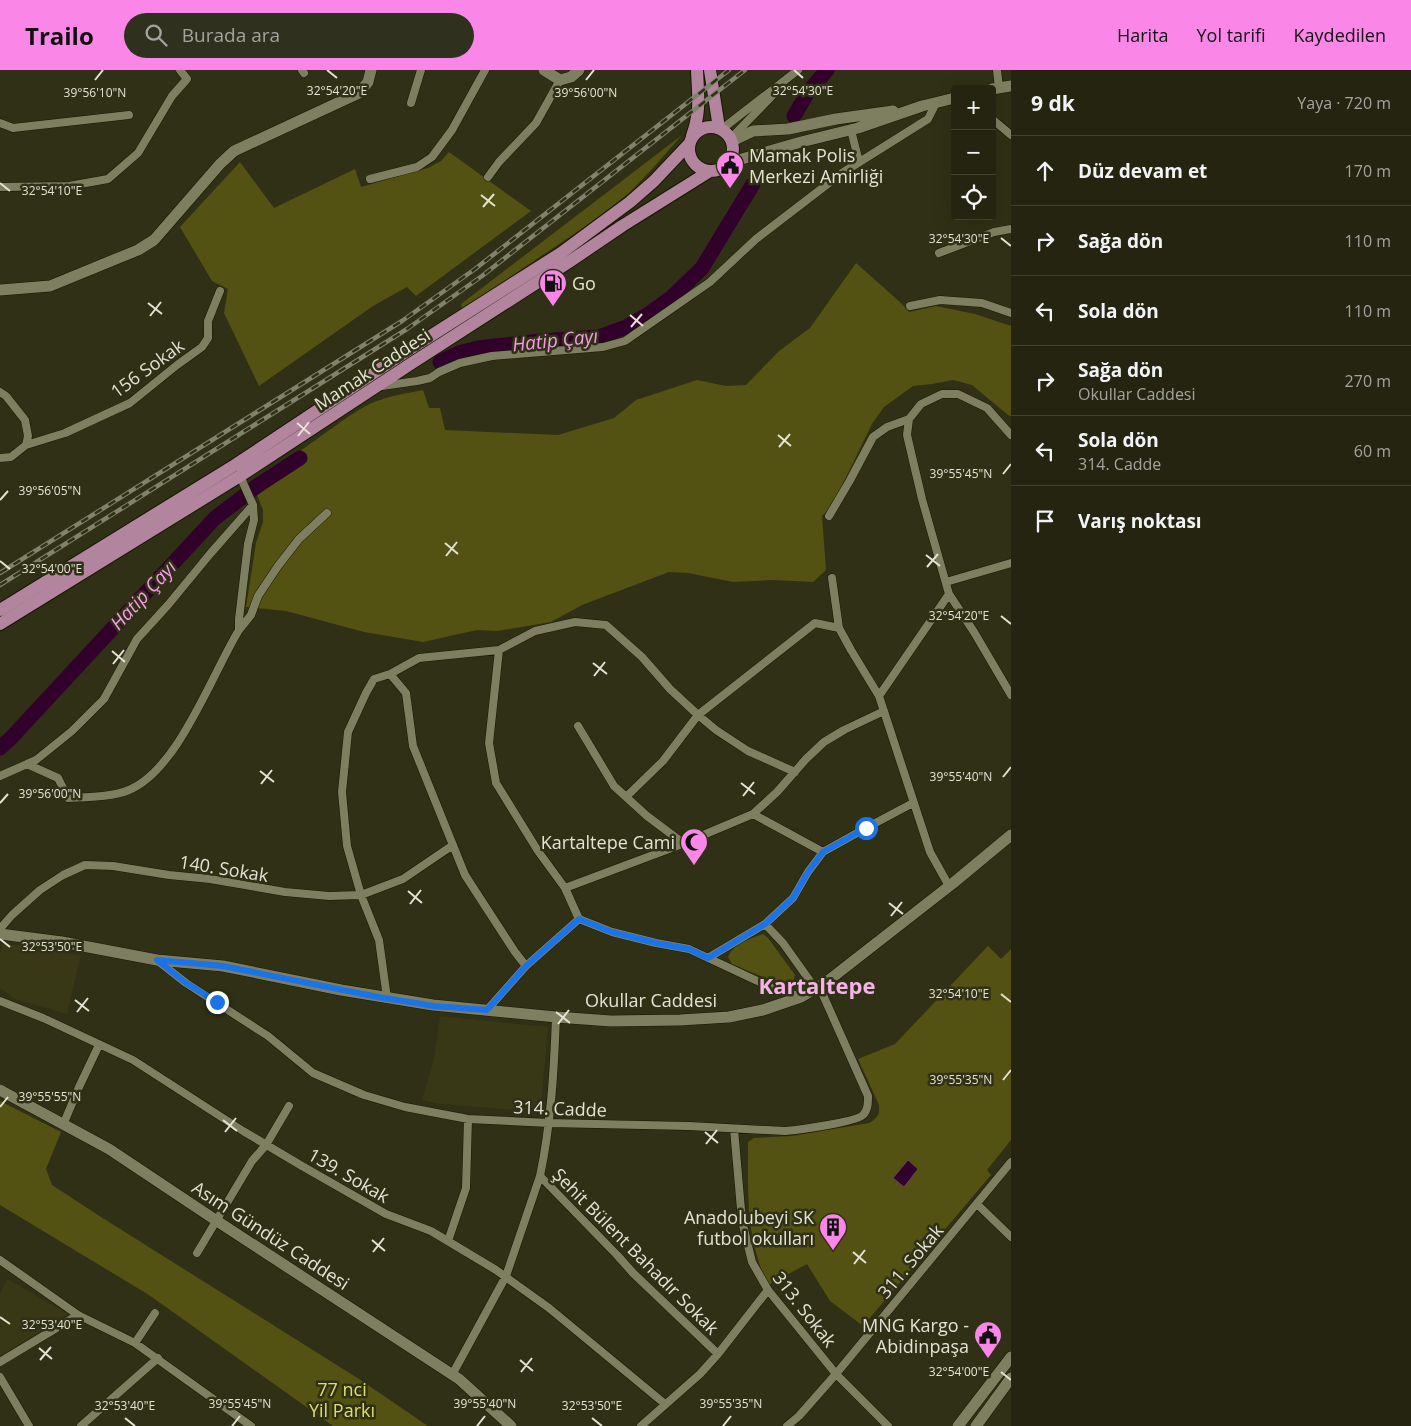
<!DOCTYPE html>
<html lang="tr">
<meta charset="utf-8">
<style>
body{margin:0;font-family:"Open Sans",sans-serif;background:#30301e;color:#f1f3f6}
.controls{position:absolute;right:15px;top:15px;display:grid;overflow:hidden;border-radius:5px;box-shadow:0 5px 20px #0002}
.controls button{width:45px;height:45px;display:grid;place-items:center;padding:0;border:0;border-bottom:1px solid #414130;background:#242410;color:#f1f3f6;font:25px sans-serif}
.stop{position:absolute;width:15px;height:15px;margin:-11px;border:4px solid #1a73e8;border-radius:50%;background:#fff}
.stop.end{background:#1a73e8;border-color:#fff;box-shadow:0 1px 5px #0008}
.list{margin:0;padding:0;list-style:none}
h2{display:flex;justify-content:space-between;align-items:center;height:65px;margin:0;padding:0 20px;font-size:21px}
h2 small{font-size:16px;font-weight:400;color:#a3a49f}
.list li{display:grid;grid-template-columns:32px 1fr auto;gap:15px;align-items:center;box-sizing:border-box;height:70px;padding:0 20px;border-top:1px solid #414130}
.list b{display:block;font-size:19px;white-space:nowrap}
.list p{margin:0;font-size:16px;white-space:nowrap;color:#a3a49f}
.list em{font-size:16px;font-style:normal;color:#a3a49f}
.icon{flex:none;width:28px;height:28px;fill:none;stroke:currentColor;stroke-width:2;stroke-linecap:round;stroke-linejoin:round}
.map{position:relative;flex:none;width:1011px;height:1356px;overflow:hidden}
header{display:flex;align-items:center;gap:30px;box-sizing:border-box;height:70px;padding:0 25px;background:#fa87e7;color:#111}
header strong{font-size:24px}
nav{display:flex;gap:28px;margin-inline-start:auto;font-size:18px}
.search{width:350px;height:45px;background:#30301e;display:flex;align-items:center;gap:12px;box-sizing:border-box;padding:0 18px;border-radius:28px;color:#a3a49f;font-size:19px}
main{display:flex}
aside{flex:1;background:#242410}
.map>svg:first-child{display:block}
</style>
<header>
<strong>Trailo</strong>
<div class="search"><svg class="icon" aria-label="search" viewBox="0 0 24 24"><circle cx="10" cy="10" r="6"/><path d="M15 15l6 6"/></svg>Burada ara</div>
<nav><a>Harita</a><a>Yol tarifi</a><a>Kaydedilen</a></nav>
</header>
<main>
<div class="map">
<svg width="1011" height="1356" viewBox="0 0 1011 1356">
<rect width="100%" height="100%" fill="#303016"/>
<path fill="#383816" d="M3,873L81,885L67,944L15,929L0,918V885Z
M440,946L548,957L541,1036L538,1042L440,1034L422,1030L434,989Z
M7,1209L68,1244L0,1286V1224Z"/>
<path fill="#535213" d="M682,65L653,98L629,123L598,148L462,239L461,234Z
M449,82L531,141L416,226L407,217L373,236L259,316L224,243L228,219L212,211L180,157L240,92L274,138L355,99L361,117L428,98L441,91Z
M856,193L901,233L909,242L936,236L975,244L1011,256V346L1008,345L972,315L953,310L932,314L913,316L884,337L872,354L832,436L822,446L826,500L813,512L772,510L733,512L688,503L669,502L582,535L551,552L497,561L477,560L423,572L364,562L286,541L246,537L256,473L263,452V440L257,425L307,391L300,381C321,367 341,350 364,337C381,327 403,324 423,320L429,338H440L445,360L558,365L614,348L636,330L697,310L726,316L746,315L779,281L810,258Z
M763,864L768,868L795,905L793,911C777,916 748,900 732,894L728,887C734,873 750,869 763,864Z
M988,876L1001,889L1011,879V1070L987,1100L991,1105L863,1256L830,1231L807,1194L768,1215C765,1207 760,1198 758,1189C746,1153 748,1109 748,1072L754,1068L792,1066L869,1053C878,1048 880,1044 879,1035L858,989L895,974Z
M0,1031L61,1062L46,1099L52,1115L101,1147L359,1309L428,1356H333L149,1225L0,1135Z"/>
<path fill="#31012c" stroke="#66455e" d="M908,1090L918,1099L904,1117L893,1108Z"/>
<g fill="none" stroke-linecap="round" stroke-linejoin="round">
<path stroke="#31012c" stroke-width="15" d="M794,46L808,22L827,0
M440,292L459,283L478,278L540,271L599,267L626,257L647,245L672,227L702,198L753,114
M0,678L11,668L215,448L257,416L300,388"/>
<g stroke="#181800" stroke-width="9">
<path id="street" d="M302,0L304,3
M997,0L999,18
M411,33L421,0
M992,49L1011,65
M0,53L13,58L129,45
M722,59L798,0
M851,60L859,92
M731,68L773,25
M488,107L499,92L536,53L560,10
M370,109L417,97L432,87L452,60L485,0
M0,117L69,116L108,109L138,83L172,26L187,9L180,0
M939,183L994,162L1011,159
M910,236L940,230L982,233L1011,243
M382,316L417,311L430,308L439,302L460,293L492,286L603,277L625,271L710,212L756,169L842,103L928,49L936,33
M0,322L6,326L25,350L28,366L26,375L11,387L0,388
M1011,365L987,338L958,324H942L921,334L909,349L907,365L922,429L949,524L974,562L1011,625
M26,375L65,363L130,333L177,295L202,277L208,268V251L220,221
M829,446L849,412L873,367L887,357L909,349
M832,508L839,558L851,580L879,626L930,782L949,816
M946,512L1011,493
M239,560L251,545L258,526L278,496L299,469L327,443
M499,580L489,673L496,713L538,781L565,818L579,849L612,862L656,873L689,879L770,917L801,927
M390,604L419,588L499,580L535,561L575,552L606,555L642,587L670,619L698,645L716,660L748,681L795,702
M879,626L949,524
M578,656L614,716L647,746L683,773
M27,694L58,708L68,728C86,727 113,727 129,720C178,700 212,604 239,560V549L248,474L254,450L253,435L240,406
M0,706L36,690L72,661L104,629L137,569L168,535L210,484L253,435
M626,727L663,691L698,645L815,553L839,558
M753,744L823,782
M565,818L677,776L753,744L777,722L806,689L824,672L844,660L884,641
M765,854L783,873L815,918
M0,859L12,845L40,820L63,805L85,795L113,796L169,805L210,809L285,822L329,826L361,825L403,809L453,775
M708,888L765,854L793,828L808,802L823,782L866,758L913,733
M158,891L186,913L268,966L313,1003L364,1025L405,1037L468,1049L549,1053L689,1056L785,1061C798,1060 856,1052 863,1045C868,1040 868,1033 868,1026L819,916
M387,928L379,870L361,825L347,776L342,722L348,662L366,623L374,609L390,604L406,623L413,676L465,805L515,882L526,896
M0,931L43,948L133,990L243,1061L302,1096L386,1144L431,1161L496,1200L549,1238L665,1334
M487,940L526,896L579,849
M556,947C554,1000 551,1054 540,1106L617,1185L633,1203L718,1284
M63,1055L79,1017L99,975
M734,1059L742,1151L752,1192L768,1220L836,1304L888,1356
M977,1134L1011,1167
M448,1171L466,1118L468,1049
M197,1183L252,1091L266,1075L289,1036
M0,1190L78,1245L135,1273L251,1356
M135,1273L155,1243
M0,1292L78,1245
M452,1305L506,1206L540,1106
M0,1307L29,1356
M81,1356L158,1288
M641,1356L700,1304L718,1284L768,1220
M787,1356L799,1346L836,1304L1011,1092"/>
</g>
<g stroke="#181800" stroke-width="12">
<path id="secondary" d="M544,0L560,10L571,7L579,0
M992,19L1011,16
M732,71L753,61L788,59L836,49L893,41
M728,93L801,72L858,58L922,36L955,28
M0,220L50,216L138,180L154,170L220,94L234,81L359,23L368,12L371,0
M0,864L62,872L157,890L223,896L341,920L433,935L556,947L611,951L680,950L729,947L763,940L801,927L829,910L952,814L1011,765
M0,1020L109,1079L217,1151L459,1309L511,1356
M958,1356L1011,1287
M976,1356L1011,1308"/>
</g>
<g stroke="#181800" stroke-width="14">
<path id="primary" d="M710,0L719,58
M689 79a22 22 0 1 1 44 0a22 22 0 1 1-44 0Z
M692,66C701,41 698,26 697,0
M0,540L235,395L407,281L561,183L630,132L654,111L689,74
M0,554L240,406L412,293L569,192L622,156L710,101"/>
</g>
<use href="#street" stroke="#7e7f61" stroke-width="8"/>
<use href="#secondary" stroke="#7e7f61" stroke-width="11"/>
<use href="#primary" stroke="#b2849e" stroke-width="12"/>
<g stroke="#81826c" stroke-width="4.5">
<path id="rail" d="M0,503L402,251L475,199L729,0
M0,515L407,259L482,206L745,0"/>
</g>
<use href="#rail" stroke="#303016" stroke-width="2.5" stroke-dasharray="8" stroke-linecap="butt"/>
</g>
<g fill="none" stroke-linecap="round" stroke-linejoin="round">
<path stroke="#1a73e8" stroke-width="6" d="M217,932L186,913L157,890L223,896L378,927L434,936L487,940L526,896L579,849L612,862L656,873L689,879L708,888L765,854L793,828L808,802L823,782L866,758"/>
</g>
<path fill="none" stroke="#e2e3d3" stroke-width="2" d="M327,0L337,8M794,0L803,8M95,10L103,0M586,10L594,0M0,113L10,121M481,125L495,136M483,137L494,124M1001,168L1011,176M148,233L162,244M630,245L643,256M150,246L161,232M631,257L642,244M297,353L310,364M778,365L791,376M298,366L309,352M779,377L790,364M1003,404L1011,394M0,430L8,421M445,473L458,484M926,485L940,496M446,486L457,472M0,491L10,499M927,497L938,484M1001,546L1011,554M112,581L125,592M593,593L607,604M113,594L124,580M594,606L605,592M260,701L274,712M1003,707L1011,697M741,713L755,724M261,714L272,700M743,726L754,712M0,733L8,724M408,821L422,833M889,833L903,844M410,834L421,820M891,846L902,832M0,869L10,877M1001,924L1011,932M75,930L89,941M77,942L88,928M556,942L570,953M558,954L569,940M1003,1010L1011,1000M0,1037L8,1027M223,1050L237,1061M225,1062L236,1048M705,1062L718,1073M706,1074L717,1060M372,1170L385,1181M373,1182L384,1168M853,1182L866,1193M854,1194L865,1180M0,1247L10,1254M39,1278L52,1289M40,1290L51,1277M520,1290L533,1301M521,1302L532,1288M1001,1302L1011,1310M125,1348L135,1356M592,1348L602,1356M232,1356L240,1346M477,1356L485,1346M723,1356L731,1346"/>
<defs>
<g id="civic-pin" transform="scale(1.4375)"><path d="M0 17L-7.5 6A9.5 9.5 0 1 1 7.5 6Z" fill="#fa87e7" stroke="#303016"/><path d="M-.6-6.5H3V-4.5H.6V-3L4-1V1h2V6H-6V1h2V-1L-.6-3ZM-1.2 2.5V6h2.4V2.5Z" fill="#111"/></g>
<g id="fuel-pin" transform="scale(1.4375)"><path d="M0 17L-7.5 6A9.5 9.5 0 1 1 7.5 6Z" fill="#fa87e7" stroke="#303016"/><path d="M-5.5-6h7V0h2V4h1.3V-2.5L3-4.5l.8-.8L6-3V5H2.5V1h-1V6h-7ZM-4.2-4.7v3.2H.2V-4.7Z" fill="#111"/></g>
<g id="mosque-pin" transform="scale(1.4375)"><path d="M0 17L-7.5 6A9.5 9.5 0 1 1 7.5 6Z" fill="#fa87e7" stroke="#303016"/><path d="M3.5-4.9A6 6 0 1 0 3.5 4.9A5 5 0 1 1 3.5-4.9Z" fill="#111"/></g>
<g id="building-pin" transform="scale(1.4375)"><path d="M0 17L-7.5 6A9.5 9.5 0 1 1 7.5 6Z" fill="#fa87e7" stroke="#303016"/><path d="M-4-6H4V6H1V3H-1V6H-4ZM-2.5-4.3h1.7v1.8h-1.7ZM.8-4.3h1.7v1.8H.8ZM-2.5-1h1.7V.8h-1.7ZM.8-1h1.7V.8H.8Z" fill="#111"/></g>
</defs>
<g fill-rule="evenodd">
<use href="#civic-pin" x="730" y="95"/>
<use href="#fuel-pin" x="553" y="213"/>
<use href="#mosque-pin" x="694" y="772"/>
<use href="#building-pin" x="833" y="1157"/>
<use href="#civic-pin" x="988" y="1265"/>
</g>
<g text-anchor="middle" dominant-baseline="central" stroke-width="5" stroke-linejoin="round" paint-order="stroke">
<g font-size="18" fill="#e2e3d3" stroke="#303016" text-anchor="end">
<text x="749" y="85" text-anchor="start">Mamak Polis<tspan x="749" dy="21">Merkezi Amirliği</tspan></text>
<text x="572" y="213" text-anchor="start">Go</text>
<text x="675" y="772">Kartaltepe Cami</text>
<text x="814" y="1147">Anadolubeyi SK<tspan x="814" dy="21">futbol okulları</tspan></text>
<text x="969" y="1255">MNG Kargo -<tspan x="969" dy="21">Abidinpaşa</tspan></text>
</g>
<g font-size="18" fill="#e2e3d3" stroke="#303016">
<text transform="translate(147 298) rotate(-36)">156 Sokak</text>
<text transform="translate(372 299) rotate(-33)">Mamak Caddesi</text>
<text transform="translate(224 798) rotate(9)">140. Sokak</text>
<text x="651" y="930">Okullar Caddesi</text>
<text transform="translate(560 1038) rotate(2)">314. Cadde</text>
<text transform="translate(349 1105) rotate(30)">139. Sokak</text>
<text transform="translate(271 1165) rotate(33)">Asım Gündüz Caddesi</text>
<text transform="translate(636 1181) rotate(45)">Şehit Bülent Bahadır Sokak</text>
<text transform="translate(910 1191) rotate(-50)">311. Sokak</text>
<text transform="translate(805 1239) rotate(52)">313. Sokak</text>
</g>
<g font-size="18" fill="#dfe060" stroke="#303016">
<text x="342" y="1319">77 nci<tspan x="342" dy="21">Yil Parkı</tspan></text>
</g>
<g font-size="19" font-style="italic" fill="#f99ae8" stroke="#303016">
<text transform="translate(555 270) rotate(-6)">Hatip Çayı</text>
<text transform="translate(143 525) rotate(-47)">Hatip Çayı</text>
</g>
<g font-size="22" font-weight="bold" fill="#f4b3e7" stroke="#303016">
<text x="817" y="915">Kartaltepe</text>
</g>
</g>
<g font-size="12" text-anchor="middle" fill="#e2e3d3" stroke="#303016" stroke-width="5" stroke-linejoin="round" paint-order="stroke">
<text x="337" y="25">32°54'20"E</text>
<text x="803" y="25">32°54'30"E</text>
<text x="95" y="27">39°56'10"N</text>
<text x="586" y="27">39°56'00"N</text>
<text x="52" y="125">32°54'10"E</text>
<text x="959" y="173">32°54'30"E</text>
<text x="961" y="408">39°55'45"N</text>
<text x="50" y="425">39°56'05"N</text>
<text x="52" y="503">32°54'00"E</text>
<text x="959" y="550">32°54'20"E</text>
<text x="961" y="711">39°55'40"N</text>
<text x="50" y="728">39°56'00"N</text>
<text x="52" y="881">32°53'50"E</text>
<text x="959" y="928">32°54'10"E</text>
<text x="961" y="1014">39°55'35"N</text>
<text x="50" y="1031">39°55'55"N</text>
<text x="52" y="1259">32°53'40"E</text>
<text x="959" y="1306">32°54'00"E</text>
<text x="240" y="1338">39°55'45"N</text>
<text x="485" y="1338">39°55'40"N</text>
<text x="731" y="1338">39°55'35"N</text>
<text x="125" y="1340">32°53'40"E</text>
<text x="592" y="1340">32°53'50"E</text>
</g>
</svg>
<div class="controls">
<button>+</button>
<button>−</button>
<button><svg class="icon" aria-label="locate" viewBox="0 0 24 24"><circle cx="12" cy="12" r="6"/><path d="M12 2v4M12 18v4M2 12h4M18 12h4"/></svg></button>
</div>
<div class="stop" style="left:866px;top:758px"></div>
<div class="stop end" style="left:217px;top:932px"></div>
</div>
<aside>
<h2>9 dk<small>Yaya · 720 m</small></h2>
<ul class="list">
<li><svg class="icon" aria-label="ahead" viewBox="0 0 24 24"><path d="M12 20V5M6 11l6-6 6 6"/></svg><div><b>Düz devam et</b></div><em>170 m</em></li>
<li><svg class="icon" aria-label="right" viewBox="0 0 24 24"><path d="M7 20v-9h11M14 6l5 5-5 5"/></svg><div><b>Sağa dön</b></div><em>110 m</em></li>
<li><svg class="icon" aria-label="left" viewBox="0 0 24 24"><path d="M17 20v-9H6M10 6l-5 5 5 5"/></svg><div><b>Sola dön</b></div><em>110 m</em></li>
<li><svg class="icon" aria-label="right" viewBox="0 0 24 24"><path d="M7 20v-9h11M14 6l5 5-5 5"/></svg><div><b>Sağa dön</b><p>Okullar Caddesi</p></div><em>270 m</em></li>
<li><svg class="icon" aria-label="left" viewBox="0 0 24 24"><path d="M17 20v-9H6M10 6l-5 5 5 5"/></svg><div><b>Sola dön</b><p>314. Cadde</p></div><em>60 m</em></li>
<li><svg class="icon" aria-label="arrive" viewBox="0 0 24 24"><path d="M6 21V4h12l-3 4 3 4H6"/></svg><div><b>Varış noktası</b></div></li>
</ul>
</aside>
</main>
